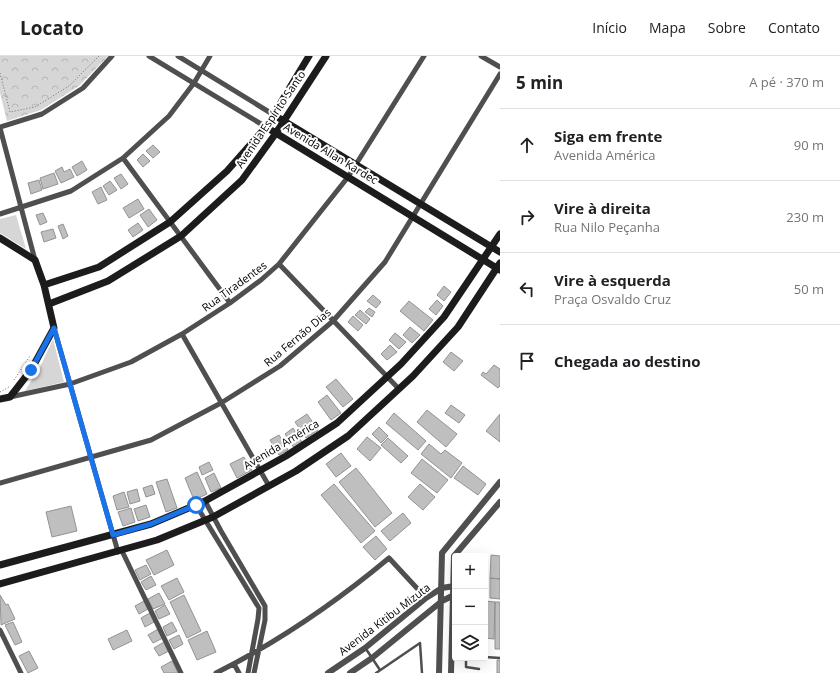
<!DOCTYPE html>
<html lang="pt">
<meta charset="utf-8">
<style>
body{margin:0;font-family:"Open Sans",sans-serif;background:#f6f6f6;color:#202124}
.controls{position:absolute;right:12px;bottom:12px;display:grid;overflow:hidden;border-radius:4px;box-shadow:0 4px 16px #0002}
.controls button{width:36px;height:36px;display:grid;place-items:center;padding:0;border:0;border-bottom:1px solid #e0e0e0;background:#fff;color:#202124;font:20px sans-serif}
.stop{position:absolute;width:12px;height:12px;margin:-9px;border:3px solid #1a73e8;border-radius:50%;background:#fff}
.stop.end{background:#1a73e8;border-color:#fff;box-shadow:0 1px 4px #0008}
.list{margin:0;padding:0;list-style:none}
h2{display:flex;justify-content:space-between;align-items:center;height:52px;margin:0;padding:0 16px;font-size:17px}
h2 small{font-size:13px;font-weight:400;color:#757577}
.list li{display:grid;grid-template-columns:26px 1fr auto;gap:12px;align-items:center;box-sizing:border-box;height:72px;padding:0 16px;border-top:1px solid #e0e0e0}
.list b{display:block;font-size:15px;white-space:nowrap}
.list p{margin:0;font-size:13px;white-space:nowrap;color:#757577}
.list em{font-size:13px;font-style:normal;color:#757577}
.icon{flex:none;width:22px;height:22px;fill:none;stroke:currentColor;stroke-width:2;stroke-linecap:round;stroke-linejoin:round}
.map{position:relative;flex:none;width:500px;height:617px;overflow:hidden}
header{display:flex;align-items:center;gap:24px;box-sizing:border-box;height:56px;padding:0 20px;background:#fff;border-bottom:1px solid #e0e0e0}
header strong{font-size:19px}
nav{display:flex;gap:22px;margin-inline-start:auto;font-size:14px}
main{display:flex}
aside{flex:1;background:#fff}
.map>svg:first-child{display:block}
</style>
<header>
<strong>Locato</strong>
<nav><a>Início</a><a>Mapa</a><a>Sobre</a><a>Contato</a></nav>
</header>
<main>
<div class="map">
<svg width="500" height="617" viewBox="0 0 500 617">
<defs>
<pattern id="forest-crowns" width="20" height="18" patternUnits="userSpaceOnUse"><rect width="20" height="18" fill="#d6d6d6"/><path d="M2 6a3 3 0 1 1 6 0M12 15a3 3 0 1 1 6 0" fill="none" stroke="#b6b6b6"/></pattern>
</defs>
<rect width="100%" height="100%" fill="#fff"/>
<path fill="url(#forest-crowns)" d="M0,0H108L79,30L41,54L7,65L0,37Z"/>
<path fill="#d6d6d6" d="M16,159L26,193L0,177V163Z
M53,283L64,326L25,335L41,309Z"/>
<path fill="#bfbfbf" stroke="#939393" d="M153,89L160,96L153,102L146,95Z
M143,98L150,105L143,111L137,104Z
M82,105L87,114L77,120L72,111Z
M62,111L64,116L70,113L74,121L61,127L55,115Z
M54,117L58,128L43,133L40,122Z
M121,118L128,128L121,133L114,122Z
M39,124L42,134L31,138L28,127Z
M110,125L117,134L109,139L103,130Z
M101,131L107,144L98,148L92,136Z
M138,143L144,153L129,162L123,152Z
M149,153L157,164L148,171L140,159Z
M43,157L47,166L40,169L36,159Z
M138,167L143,174L133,181L128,174Z
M63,168L68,180L63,183L58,170Z
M53,173L56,182L44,186L41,176Z
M444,230L451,236L444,245L437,239Z
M373,239L381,246L376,252L367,245Z
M437,244L443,250L436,259L429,253Z
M409,245L433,264L424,275L400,255Z
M369,252L375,256L372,261L365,256Z
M360,254L370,263L366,268L355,259Z
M353,260L363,269L358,275L348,266Z
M410,271L420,279L412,287L403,279Z
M395,277L406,286L399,293L389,284Z
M390,289L397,296L387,304L381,298Z
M451,296L463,305L454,315L443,306Z
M494,309L500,313V330L498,332L481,319L483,316L486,318Z
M336,323L353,343L343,351L326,331Z
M327,339L341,357L331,364L318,346Z
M451,349L465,359L459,367L445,357Z
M427,354L457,378L446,391L417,366Z
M394,357L426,385L418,394L386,367Z
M307,358L318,374L306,382L295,366Z
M500,358V386L486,375Z
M379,371L388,380L381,387L372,378Z
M293,372L302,386L294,392L285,378Z
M279,379L288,394L279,399L270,384Z
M367,381L381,392L370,405L357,393Z
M388,382L408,400L401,407L381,389Z
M429,388L441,398L445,394L462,407L451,422L421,398Z
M341,397L351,410L336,421L326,408Z
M244,401L252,414L237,422L230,408Z
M422,403L448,424L437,437L411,417Z
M209,406L213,414L202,419L199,411Z
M463,410L486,428L478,439L454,422Z
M356,412L392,457L375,471L339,426Z
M197,416L207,438L194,444L185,422Z
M214,417L221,432L211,436L205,422Z
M167,423L177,452L166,456L156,426Z
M334,428L375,475L361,487L321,439Z
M420,428L435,441L423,454L408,441Z
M152,429L155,438L146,441L143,432Z
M137,433L140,445L130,448L127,436Z
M124,436L129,451L117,454L113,440Z
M146,449L150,461L138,465L134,453Z
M71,450L77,475L52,481L46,456Z
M131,452L135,466L123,470L118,456Z
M403,457L411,467L390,485L381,475Z
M376,480L387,493L375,504L363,491Z
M167,494L174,509L154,519L146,504Z
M491,499L500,500V523L490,522Z
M146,509L151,518L140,524L135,514Z
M151,520L156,529L146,534L141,526Z
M177,522L184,536L169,544L161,530Z
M490,522L500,523V543L490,542Z
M159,537L165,548L153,553L148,543Z
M0,539L6,549L8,548L15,563L1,569Z
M184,539L201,575L187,582L170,546Z
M144,545L148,553L139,558L135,550Z
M485,545L495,546L494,583L485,582Z
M495,546H500V593H495Z
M165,549L170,558L159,563L155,555Z
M150,557L154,566L145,571L141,562Z
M13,566L22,586L15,589L5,569Z
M172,566L177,575L167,580L163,571Z
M158,573L163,582L153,587L148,579Z
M127,574L132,585L113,594L108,583Z
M207,575L216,596L197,604L188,584Z
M179,579L183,588L174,593L169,584Z
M164,586L169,595L159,600L154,592Z
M29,595L38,612L28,617L19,600Z
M497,604H500V617H497Z
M172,605L178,617H164L161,611Z"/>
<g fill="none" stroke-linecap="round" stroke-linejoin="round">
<path stroke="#717171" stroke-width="1" stroke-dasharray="1 2" stroke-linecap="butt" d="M0,17L10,56L35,51L69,30L99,0
M14,324L30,300
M0,336L9,331"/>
<path stroke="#4f4f4f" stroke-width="2.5" d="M366,593L380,614
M485,601L500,602
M466,602V611L479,613
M376,617L420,587L422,617"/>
<path stroke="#4f4f4f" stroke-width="5" d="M149,0L266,71
M178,0L274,59
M481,0L500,11
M0,71L42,58L83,32L112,0
M0,72L35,204
M123,102L230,247
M0,158L71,135L123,102L169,60L194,27L210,0
M279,208L399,333
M54,272L118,496
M182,278L269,430
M10,341L70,328L131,306L182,278L230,247L261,224L279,208L348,121L424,0
M0,427L151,384L221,347L280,310L333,265L385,206L500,18
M205,445L221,475L265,550V564L254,617
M196,449L259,552L258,563L248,617
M122,495L181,617
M0,574L21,617
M234,608L239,617
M216,617C278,586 335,547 389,502L426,542"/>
<path stroke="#4f4f4f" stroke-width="6" d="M328,617L365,592L426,542L442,532L454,530
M350,617L372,602L442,545L454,539
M439,617L442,497L500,426
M451,617L454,500L500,446"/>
<path stroke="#1c1c1c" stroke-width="7" d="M274,59L500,196
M266,71L500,214
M0,182L35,204L44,229L54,272L31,314L10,341L0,343
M44,229L99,211L170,166L227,115L266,71L309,0
M49,248L108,225L181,180L242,124L276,77L326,0
M0,509L151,468L184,454L205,445L286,400L337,367L401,308L444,261L500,178
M0,528L157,484L213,461L296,415L348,380L413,320L458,271L500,207"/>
</g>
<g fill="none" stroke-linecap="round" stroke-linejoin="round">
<path stroke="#1a73e8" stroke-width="5" d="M31,314L54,272L113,479L151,468L196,449"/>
</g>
<g text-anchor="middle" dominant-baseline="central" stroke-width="4" stroke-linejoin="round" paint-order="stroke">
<g font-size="11" fill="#000" stroke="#fff">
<text transform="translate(270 63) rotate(-56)">Avenida Espírito Santo</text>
<text transform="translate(331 97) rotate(31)">Avenida Allan Kardec</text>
<text transform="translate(234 230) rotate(-36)">Rua Tiradentes</text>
<text transform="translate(297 281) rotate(-40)">Rua Fernão Dias</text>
<text transform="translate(281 388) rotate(-31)">Avenida América</text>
<text transform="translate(384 563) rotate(-37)">Avenida Kitibu Mizuta</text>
</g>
</g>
</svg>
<div class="controls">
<button>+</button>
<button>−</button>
<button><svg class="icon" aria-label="layers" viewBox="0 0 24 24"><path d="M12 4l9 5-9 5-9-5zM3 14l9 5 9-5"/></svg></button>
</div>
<div class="stop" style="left:196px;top:449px"></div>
<div class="stop end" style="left:31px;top:314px"></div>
</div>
<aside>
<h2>5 min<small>A pé · 370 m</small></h2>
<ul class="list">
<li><svg class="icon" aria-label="ahead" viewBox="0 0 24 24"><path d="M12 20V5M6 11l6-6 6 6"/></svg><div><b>Siga em frente</b><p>Avenida América</p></div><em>90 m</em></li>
<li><svg class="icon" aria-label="right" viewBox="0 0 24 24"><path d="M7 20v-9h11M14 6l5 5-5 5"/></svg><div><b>Vire à direita</b><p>Rua Nilo Peçanha</p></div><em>230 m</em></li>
<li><svg class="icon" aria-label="left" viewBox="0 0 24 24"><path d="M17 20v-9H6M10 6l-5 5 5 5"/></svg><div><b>Vire à esquerda</b><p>Praça Osvaldo Cruz</p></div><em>50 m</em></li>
<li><svg class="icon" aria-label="arrive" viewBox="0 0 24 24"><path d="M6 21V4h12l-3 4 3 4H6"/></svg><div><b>Chegada ao destino</b></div></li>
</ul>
</aside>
</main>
